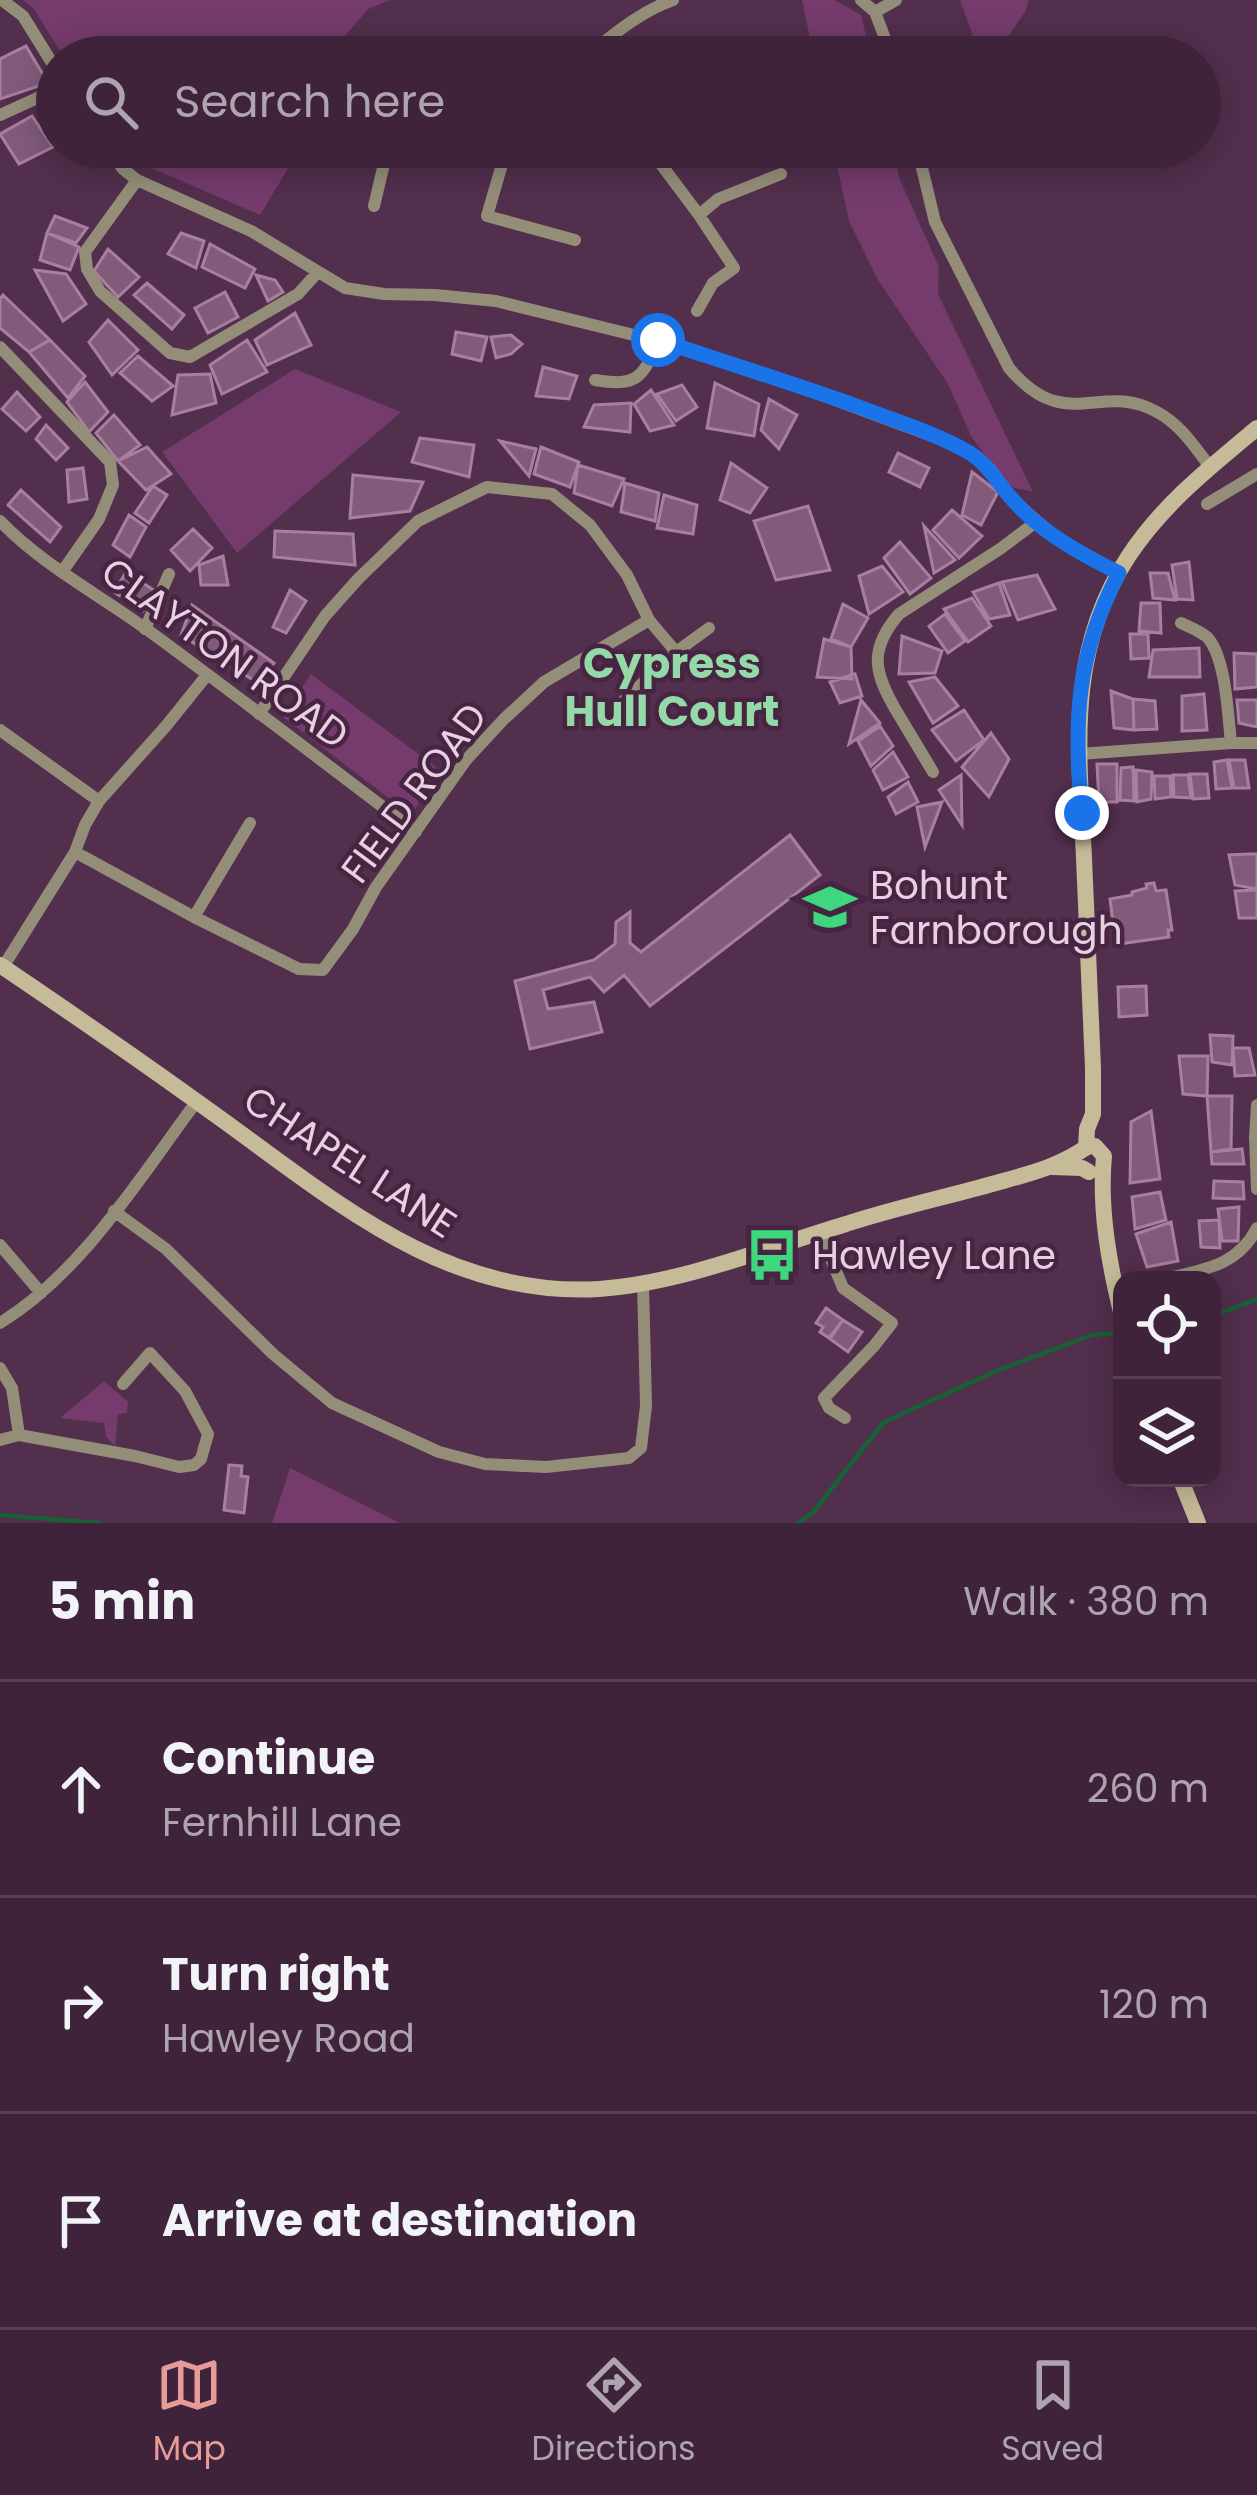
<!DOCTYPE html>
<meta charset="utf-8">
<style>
body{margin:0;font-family:Poppins,sans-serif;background:#492f45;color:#f1f3f6}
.controls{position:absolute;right:36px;bottom:36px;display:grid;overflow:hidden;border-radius:24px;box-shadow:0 6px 30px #0003}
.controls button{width:108px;height:108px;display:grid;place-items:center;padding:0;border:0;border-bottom:3px solid #574054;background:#3e233a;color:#f1f3f6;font:60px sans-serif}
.stop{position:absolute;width:36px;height:36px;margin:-27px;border:9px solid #1a73e8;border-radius:50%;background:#fff}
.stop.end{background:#1a73e8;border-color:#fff;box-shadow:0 3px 12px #0008}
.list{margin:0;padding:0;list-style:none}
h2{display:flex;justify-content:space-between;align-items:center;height:156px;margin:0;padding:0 48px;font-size:51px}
h2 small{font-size:39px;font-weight:400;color:#ada4af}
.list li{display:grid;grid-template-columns:78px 1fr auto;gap:36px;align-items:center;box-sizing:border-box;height:216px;padding:0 48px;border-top:3px solid #574054}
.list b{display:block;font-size:45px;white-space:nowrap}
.list p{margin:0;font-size:39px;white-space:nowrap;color:#ada4af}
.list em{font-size:39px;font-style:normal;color:#ada4af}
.icon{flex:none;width:66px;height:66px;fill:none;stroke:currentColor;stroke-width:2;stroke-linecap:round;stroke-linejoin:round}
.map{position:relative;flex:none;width:1257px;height:1523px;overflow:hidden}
.search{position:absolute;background:#3e233a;box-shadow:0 6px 30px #0003;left:36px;right:36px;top:36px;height:132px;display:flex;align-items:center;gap:30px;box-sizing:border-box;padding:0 42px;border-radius:66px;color:#ada4af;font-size:45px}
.sheet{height:804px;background:#3e233a}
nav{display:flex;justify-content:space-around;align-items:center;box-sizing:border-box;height:168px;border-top:3px solid #574054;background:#3e233a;font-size:33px;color:#ada4af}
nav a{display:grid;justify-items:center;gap:6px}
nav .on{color:#e69b98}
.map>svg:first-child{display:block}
</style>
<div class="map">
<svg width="1257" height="1523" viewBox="0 0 1257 1523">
<rect width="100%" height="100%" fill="#522f4d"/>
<path fill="#743b6c" d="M23,0H390L368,9L327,57H64L33,8Z
M802,0H835L861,15L871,57H814Z
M960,0H1029L1025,12L994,57H984L976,44Z
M124,147H301L260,215L142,164Z
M833,147H892L900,180L939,267L938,294L1033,492L1012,487L990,463L971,436L948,384L878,280L849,221Z
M295,369L401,412L237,553L162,452Z
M311,674L436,767L412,816L283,717Z
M104,1381L128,1402L127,1413L118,1414L115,1446L106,1437L104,1423L60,1418Z
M290,1468L400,1523H272Z"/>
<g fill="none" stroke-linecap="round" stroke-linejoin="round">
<path stroke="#186035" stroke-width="4.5" d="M1212,1316L1257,1299
M0,1515L100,1523
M798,1523L814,1511L884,1422L996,1371L1092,1335L1122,1333"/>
</g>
<path fill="#825b7b" stroke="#a87fa1" stroke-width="3" d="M26,46L48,83L0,99V59Z
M32,116L53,147L19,164L0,134Z
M55,216L87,228L76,243L47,233Z
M47,233L79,247L70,270L40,260Z
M181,233L204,241L196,268L168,254Z
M210,244L255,269L245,288L202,267Z
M108,249L139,277L118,297L94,271Z
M35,270L66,274L86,304L63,321Z
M256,275L275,280L283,292L268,301Z
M147,283L184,315L172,329L134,295Z
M225,292L238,317L208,333L195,308Z
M3,295L50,340L29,352L0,328V299Z
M295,313L311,345L267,365L255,340Z
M108,320L138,350L112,375L89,342Z
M456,332L487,337L481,361L452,354Z
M511,335L522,344L511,354L496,358L491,337Z
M50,340L85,376L68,398L29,352Z
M247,340L267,372L222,394L210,365Z
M138,356L173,386L152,401L120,373Z
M543,367L577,376L569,399L536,396Z
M210,374L216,403L172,415L178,375Z
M85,382L108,412L89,432L67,402Z
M715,383L759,404L754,436L707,428Z
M682,385L697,407L676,421L657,394Z
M651,390L674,425L650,431L634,404Z
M17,392L40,417L26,431L2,409Z
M769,399L797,415L779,449L761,430Z
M631,403L630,432L584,427L594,405Z
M114,415L140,445L118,461L96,433Z
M46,425L68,448L56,460L36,439Z
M420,438L474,445L469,477L412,462Z
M500,441L536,449L529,476Z
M147,447L171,474L146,490L118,461Z
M541,447L579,462L570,487L534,474Z
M898,453L929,468L920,487L889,472Z
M731,463L767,488L750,513L720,500Z
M578,465L624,479L612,506L574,493Z
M83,468L87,499L69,502L67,470Z
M972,472L998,492L981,525L962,515Z
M353,475L423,482L410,511L350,518Z
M625,483L659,493L655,521L621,512Z
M153,486L167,495L149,523L135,513Z
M21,490L61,527L50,542L8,505Z
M664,495L697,505L693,534L657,528Z
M808,506L830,570L776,580L754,521Z
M952,510L982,536L959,558L933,530Z
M129,515L146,527L130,557L113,545Z
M924,526L955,560L934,573Z
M193,529L212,548L190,571L171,550Z
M275,531L353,534L355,565L274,557Z
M900,542L931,578L910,594L884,558Z
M223,556L228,585H201L199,565Z
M1189,562L1193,600L1177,599L1172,565Z
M882,566L903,592L869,614L859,576Z
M126,572L155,591L143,611L114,592Z
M1150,573H1168L1175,600L1153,598Z
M1037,575L1055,609L1018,620L1002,582Z
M999,583L1010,615L989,619L973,592Z
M290,590L306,601L286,633L273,627Z
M972,598L991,626L968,642L944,609Z
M1141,603H1160L1161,633L1139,631Z
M843,604L868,618L851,647L831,639Z
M192,605L274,663L258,683L181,635Z
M945,614L965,641L948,653L929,626Z
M1130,634H1148L1149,658L1131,659Z
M902,636L942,651L935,673L899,674Z
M824,639L851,647L852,679L817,677Z
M1199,648L1200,677H1149L1153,650Z
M1234,653L1257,654V687L1235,689Z
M855,674L862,696L840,703L830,682Z
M935,677L958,706L933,723L909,682Z
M1111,691L1133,699L1134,730L1114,728Z
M1204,694L1207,730L1182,731V696Z
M1133,699L1155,701L1157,729L1134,730Z
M861,700L880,723L849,744Z
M1237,700H1257V727L1239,723Z
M964,710L984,740L956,761L932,730Z
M880,726L893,746L871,766L858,741Z
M991,733L1009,759L989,797L962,767Z
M893,752L908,777L883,790L873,770Z
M1227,760L1232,788L1216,789L1214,762Z
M1229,760H1245L1249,788H1234Z
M1097,764H1117V802H1099Z
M1133,767L1134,801L1120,800L1121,768Z
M1136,770L1152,772L1151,799L1137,802Z
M1190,774H1207L1209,798L1193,799Z
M961,775L962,825L939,790Z
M1173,775H1188L1191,798L1174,797Z
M1154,776H1170L1171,797L1155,799Z
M908,782L918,802L896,814L888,797Z
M942,802L925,847L917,807Z
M790,835L820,875L650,1006L624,975L604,992L590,977L543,990L548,1009L594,1002L602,1032L530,1049L515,981L594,960L615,944L616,922L630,912V943L641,952Z
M1250,854H1257V889L1235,885L1229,855Z
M1154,883L1156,891L1166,890L1172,930H1168L1169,937L1119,944L1118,938L1115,939L1110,899L1132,895V892L1147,888L1146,884Z
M1257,890V918H1239L1235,891Z
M1146,986L1147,1015L1119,1017L1118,987Z
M1210,1035L1233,1036L1232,1065L1212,1062Z
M1233,1048H1249L1255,1075L1235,1076Z
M1179,1056H1208L1207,1096L1183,1094Z
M1207,1096H1232L1231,1149L1211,1152Z
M1151,1111L1160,1179L1130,1183L1131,1122Z
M1242,1149L1244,1164H1212L1211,1152Z
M1214,1181L1243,1182L1244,1199L1213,1198Z
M1160,1192L1166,1220L1135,1229L1132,1197Z
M1239,1207L1238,1241H1222L1218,1209Z
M1219,1220L1220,1248L1201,1247L1199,1221Z
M1171,1222L1178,1261L1147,1267L1136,1234Z
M826,1308L843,1320L829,1338L820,1332L823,1327L816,1323Z
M843,1320L862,1332L848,1352L830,1339Z
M229,1465L242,1466L241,1476L248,1477L244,1513L224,1510Z"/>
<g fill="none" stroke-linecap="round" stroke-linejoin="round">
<path stroke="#948e79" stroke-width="12" d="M2,0L23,16L57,71
M861,0L875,12L892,57
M875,12L896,0
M585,57C613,35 639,12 673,0
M0,115L57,89
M106,147L123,169L137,180L251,231L345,288L384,294L435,295L496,301L658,341L779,379L938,438L976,456L991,470L1014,501L1058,539L1119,573
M507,147L487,216L575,240
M648,147L699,215L734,268L713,283L697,311
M917,147L935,222L1009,368C1067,436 1099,380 1157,412C1180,424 1195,447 1210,467
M137,180L85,252L87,269L100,291L170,353L190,357L298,294L317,273
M374,206L388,147
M699,215L718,199L781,174
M0,347L110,462L113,485L99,519L62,572
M595,380C637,387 643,378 658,341
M1207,504L1257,474
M0,521C42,565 100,595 149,631C239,697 327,765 416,832
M649,620L676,652
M1181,623C1190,627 1200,631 1207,637C1226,657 1228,716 1231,743
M145,629L169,574
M612,712L676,652L709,628
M0,730L99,801
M1079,754L1231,743H1257
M933,772C921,752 909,732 897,712C874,673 868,650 899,614L1000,549L1036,522
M75,852L194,917L299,969L323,970L353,929L376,887L466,760L504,719L544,682L649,620L627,575L590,525L552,494L487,487L418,521L358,579L325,616L259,714
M194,917L250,823
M3,967L75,852L85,825L99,801L166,726L207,675
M1257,1105L1255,1137L1257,1189
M114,1211L166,1249L273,1354L332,1403L439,1452L485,1464L546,1467L629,1458L641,1448L646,1406L643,1283
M820,1232L843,1288L892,1323L874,1346L824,1398L829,1408L845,1418
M0,1245L41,1293
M1160,1280C1199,1270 1237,1268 1257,1228
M0,1323C82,1273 140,1177 197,1101
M0,1368L12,1388L19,1435
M0,1440L19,1435L135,1456L179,1467L194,1465L201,1459L208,1434L185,1391L150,1353L123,1384"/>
<path stroke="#c5bb99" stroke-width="16" d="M0,965C71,1013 141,1061 210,1111C331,1197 442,1298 599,1289C683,1283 766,1248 846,1224C895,1208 946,1197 996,1183C1028,1174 1061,1166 1088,1146H1095L1104,1156C1099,1209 1109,1264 1122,1316
M1086,1148L1087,1129L1093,1114V1068C1090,998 1087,928 1084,858C1079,750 1066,652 1128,557C1162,505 1210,467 1257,428
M1052,1167L1082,1168L1089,1172
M1180,1478L1198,1523"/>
</g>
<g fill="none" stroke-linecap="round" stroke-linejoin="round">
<path stroke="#1a73e8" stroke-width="15" d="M658,340C725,362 792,383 859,407C896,421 935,433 970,453C989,465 998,484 1013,500C1042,533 1081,554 1119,573C1076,655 1073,722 1082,813"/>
</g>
<defs>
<g id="school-bare" transform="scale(4.14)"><path d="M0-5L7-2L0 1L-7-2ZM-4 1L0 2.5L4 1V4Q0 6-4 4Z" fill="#3fd77d" stroke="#472442" stroke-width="2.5" paint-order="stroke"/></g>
<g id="bus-bare" transform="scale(4.14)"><path d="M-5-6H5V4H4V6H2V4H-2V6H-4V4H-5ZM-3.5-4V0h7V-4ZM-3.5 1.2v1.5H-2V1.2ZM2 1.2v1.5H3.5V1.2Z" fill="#3fd77d" stroke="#472442" stroke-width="2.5" paint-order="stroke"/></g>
</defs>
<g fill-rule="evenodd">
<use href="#school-bare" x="830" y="907"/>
<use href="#bus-bare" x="772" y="1255"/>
</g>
<g text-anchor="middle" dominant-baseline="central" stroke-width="9" stroke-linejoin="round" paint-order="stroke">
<g font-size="39" fill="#e6d0e2" stroke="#472442">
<text transform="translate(225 653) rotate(36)">CLAYTON ROAD</text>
<text transform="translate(414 793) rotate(-53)">FIELD ROAD</text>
<text transform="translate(350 1162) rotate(33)">CHAPEL LANE</text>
</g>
<g font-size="39" fill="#e6d0e2" stroke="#472442" text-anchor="start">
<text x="870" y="885">Bohunt<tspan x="870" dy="45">Farnborough</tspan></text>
<text x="812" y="1255">Hawley Lane</text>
</g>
<g font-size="42" font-weight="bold" fill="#94daa8" stroke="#472442">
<text x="672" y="663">Cypress<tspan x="672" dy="48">Hull Court</tspan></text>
</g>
</g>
</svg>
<div class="controls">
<button><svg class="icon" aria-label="locate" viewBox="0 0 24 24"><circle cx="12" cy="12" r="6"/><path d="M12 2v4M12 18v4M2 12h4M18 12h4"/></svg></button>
<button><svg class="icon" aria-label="layers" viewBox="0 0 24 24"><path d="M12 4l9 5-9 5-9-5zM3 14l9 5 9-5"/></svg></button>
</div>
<div class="stop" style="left:658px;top:340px"></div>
<div class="stop end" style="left:1082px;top:813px"></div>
<div class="search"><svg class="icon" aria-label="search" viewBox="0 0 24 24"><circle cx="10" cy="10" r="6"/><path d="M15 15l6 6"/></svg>Search here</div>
</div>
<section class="sheet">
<h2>5 min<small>Walk · 380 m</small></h2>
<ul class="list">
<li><svg class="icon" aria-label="ahead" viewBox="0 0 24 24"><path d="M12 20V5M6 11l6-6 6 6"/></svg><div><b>Continue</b><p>Fernhill Lane</p></div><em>260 m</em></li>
<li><svg class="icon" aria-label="right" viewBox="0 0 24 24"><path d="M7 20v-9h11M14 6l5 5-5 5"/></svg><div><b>Turn right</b><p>Hawley Road</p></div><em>120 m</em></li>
<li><svg class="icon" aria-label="arrive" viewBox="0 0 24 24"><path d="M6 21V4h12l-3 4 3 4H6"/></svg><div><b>Arrive at destination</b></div></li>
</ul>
</section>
<nav>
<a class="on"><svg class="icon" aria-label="map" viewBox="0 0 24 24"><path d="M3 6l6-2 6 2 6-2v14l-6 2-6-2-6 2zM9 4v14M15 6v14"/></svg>Map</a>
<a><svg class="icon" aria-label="directions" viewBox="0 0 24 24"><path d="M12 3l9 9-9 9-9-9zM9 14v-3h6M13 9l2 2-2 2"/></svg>Directions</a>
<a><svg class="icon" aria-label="saved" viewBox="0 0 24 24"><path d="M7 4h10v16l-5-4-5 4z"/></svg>Saved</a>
</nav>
